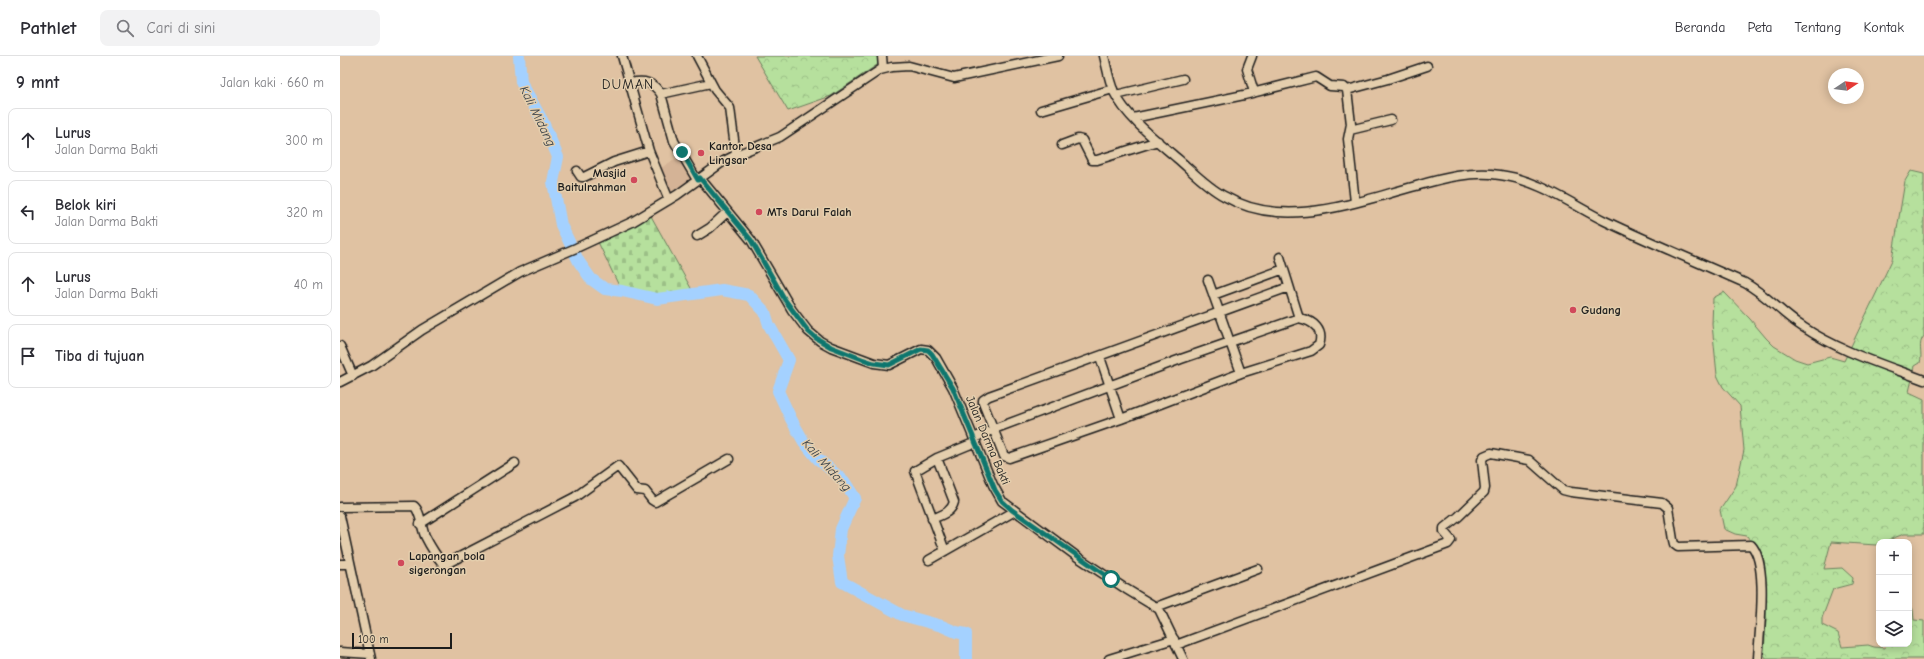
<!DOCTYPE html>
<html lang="id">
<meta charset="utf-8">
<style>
body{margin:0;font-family:"Comic Neue",sans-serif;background:#f2f2f3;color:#2b2b33}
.controls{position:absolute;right:12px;bottom:12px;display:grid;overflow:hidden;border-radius:8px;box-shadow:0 2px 10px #0003}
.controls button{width:36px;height:36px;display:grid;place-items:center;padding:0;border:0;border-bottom:1px solid #e1e1e2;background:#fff;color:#2b2b33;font:20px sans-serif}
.compass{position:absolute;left:1488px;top:12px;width:36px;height:36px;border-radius:50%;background:#fff;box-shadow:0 2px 10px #0003;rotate:77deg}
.scale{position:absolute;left:12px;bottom:10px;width:100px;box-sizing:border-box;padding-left:4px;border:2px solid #1c1c1c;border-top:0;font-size:11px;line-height:14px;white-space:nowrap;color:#1c1c1c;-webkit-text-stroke:3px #e4cead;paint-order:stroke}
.stop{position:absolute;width:12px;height:12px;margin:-9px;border:3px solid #0f766e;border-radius:50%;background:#fff}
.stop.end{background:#0f766e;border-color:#fff;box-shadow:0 1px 4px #0008}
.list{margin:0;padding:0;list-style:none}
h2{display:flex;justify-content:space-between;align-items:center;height:52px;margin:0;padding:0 16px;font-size:17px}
h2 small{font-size:13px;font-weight:400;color:#7c7c81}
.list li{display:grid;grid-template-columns:26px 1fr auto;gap:12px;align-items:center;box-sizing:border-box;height:64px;margin:0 8px 8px;padding:0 8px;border:1px solid #e1e1e2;border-radius:8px}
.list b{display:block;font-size:15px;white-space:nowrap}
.list p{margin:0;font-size:13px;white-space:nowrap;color:#7c7c81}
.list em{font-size:13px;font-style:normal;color:#7c7c81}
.icon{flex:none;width:22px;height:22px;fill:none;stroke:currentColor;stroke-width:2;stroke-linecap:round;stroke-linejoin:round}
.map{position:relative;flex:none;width:1584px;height:603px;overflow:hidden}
header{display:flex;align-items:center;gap:24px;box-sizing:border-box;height:56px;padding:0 20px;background:#fff;border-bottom:1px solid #e1e1e2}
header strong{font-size:19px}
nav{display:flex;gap:22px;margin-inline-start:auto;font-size:14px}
.search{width:280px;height:36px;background:#f2f2f3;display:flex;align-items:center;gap:10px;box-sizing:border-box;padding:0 14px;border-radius:8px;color:#7c7c81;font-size:15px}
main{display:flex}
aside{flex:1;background:#fff}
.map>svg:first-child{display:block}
</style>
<header>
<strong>Pathlet</strong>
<div class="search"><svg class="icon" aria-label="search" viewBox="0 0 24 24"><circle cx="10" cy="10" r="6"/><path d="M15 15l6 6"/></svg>Cari di sini</div>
<nav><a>Beranda</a><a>Peta</a><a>Tentang</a><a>Kontak</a></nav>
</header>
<main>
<aside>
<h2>9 mnt<small>Jalan kaki · 660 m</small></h2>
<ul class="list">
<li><svg class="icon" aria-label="ahead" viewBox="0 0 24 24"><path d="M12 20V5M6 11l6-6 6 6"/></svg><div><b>Lurus</b><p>Jalan Darma Bakti</p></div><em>300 m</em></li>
<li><svg class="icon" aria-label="left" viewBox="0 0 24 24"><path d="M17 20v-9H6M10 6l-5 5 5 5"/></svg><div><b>Belok kiri</b><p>Jalan Darma Bakti</p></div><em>320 m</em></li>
<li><svg class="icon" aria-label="ahead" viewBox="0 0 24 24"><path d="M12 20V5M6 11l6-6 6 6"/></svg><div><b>Lurus</b><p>Jalan Darma Bakti</p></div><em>40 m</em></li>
<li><svg class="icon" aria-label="arrive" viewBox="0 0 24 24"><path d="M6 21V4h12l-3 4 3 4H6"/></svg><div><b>Tiba di tujuan</b></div></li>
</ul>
</aside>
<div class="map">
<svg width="1584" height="603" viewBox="0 0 1584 603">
<defs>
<pattern id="forest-crowns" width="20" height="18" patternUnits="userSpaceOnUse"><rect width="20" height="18" fill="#b6e09d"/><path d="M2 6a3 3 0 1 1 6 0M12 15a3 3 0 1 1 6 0" fill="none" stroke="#9cc087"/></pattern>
<pattern id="cemetery-stones" width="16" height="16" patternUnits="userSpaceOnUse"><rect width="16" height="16" fill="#b6e09d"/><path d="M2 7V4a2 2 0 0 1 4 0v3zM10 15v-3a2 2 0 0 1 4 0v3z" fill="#9cc087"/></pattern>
</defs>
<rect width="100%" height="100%" fill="#e0c2a2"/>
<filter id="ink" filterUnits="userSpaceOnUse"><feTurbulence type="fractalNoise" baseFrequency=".025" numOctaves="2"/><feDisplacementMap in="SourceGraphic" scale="8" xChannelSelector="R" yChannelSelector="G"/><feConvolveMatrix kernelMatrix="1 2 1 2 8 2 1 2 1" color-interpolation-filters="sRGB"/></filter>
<g filter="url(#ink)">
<path fill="#d4b396" d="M343,98L353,121L329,137L321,112Z"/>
<path fill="url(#forest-crowns)" stroke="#697e5c" d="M415,0H540V7L491,40L448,55Z
M1571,115L1584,118V280C1577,288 1583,297 1580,307L1575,310L1569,336L1584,343V478H1564L1543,486H1539L1536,489L1491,486L1484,513L1502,512L1513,522L1512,528L1493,533L1482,562V569L1498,577L1502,591L1528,589L1534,591L1545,592L1546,588H1569V545L1573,554L1574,564L1584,565V603H1426L1424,598L1426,563L1424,503L1407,480L1395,478L1384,473L1380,454L1396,430L1404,394L1400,350L1383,331L1377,319L1372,268L1373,242L1384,236L1410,263L1426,282L1434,290L1455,303L1467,307L1490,301L1504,305L1552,204L1565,125Z"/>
<path fill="url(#cemetery-stones)" stroke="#697e5c" d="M311,160L352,234L315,240L280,232L258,186Z"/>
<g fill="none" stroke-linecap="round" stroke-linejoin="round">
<path stroke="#a4d1ff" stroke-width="12" d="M179,0L181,26L203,66L218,101L213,126L221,169L239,206L251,223L265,233L282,235L317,243L382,234L409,239L425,256L429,269L449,304L438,335L451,363L464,386L478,403L504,425L515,442L501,473L498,500L502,526L562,559L602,570L616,576L626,578V603"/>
<g stroke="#1c1c1c" stroke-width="11">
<path id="minor" d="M282,0L309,95L329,144
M357,0L375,34L390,52L396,99
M542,0L543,13
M764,0C767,12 769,25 774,36C786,61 817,85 838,103C853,116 867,131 884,140C944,175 1015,146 1076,130C1103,122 1131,115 1160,119C1199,124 1231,148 1265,165C1311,187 1358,206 1405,227C1427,239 1442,258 1463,271C1501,296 1542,308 1584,324
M912,0L907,13L914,36
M291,27C304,24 313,26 321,38L371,27
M1007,34L1011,68L1008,83L1015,146
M321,38L334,85L357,124
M776,39L843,23
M701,54L773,33
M793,62L904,39L976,21L990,30L1004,31L1007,34L1048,23L1087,10
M1010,74L1051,64
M722,89L738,83L742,84L752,104H757L818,85
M237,115L241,121H244L274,106L309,95
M360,122L411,184L452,254L468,275L480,285L491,291L534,307L549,309L581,293L588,294L596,302L613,332L653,429L662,445L739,502L786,533L819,553L843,603
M357,180L370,172L387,156
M940,201L959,262
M868,224L901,317
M873,239L944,213
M0,290L13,320
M760,301L781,363
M0,326L31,310L82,274L180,216L236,192L292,166L337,139L384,105L396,99L440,81L540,14L552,11L569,10L614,22L718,0
M634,382L654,373L841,303L959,262C974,265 984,274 979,289L971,295L901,317L781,363L669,402L664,400L643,347V344L649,340L949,231
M0,451L74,450C81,456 81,471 85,480C90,490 96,500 104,509L235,441L278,410L297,434L305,435L312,444L315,446L389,403
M0,460L31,603
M592,463C601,459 611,457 614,446L597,402
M80,468L175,407
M605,495L575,415L597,402L636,386
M589,504L675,455
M0,508H9
M816,551L918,513
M836,589L1108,488L1111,484L1104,476V472L1118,461L1144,436L1145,432L1142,404L1144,400L1151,397L1189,404L1223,434L1231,436L1322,447L1328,452L1333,484L1334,488L1338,491L1411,489C1429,507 1419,577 1418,603
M0,596L30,598
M769,603L834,583"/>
</g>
<use href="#minor" stroke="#e4cead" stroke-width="8"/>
</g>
</g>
<g fill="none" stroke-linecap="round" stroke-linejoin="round" filter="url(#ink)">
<path stroke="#0f766e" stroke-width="5" d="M342,96L358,124L360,122L411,184L445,244L468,275L476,282L491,291L522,303L534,307L549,309L581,293L588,294L592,298L613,332L655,434L662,445L672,454L771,523"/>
</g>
<g fill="#d1495b" stroke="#e4cead" stroke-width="1.5">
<circle cx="361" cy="97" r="4"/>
<circle cx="294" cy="124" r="4"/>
<circle cx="419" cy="156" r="4"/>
<circle cx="1233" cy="254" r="4"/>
<circle cx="61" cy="507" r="4"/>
</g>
<g text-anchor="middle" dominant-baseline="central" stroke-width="3" stroke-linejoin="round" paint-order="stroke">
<g font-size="12" font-weight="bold" fill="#1c1c1c" stroke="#e4cead" text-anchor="start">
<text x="369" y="90">Kantor Desa<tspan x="369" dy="14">Lingsar</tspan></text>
<text x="286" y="117" text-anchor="end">Masjid<tspan x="286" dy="14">Baitulrahman</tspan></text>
<text x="427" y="156">MTs Darul Falah</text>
<text x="1241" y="254">Gudang</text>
<text x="69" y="500">Lapangan bola<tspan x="69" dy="14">sigerongan</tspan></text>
</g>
<g font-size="12" fill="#1c1c1c" stroke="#e4cead">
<text transform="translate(648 384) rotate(67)">Jalan Darma Bakti</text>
</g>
<g font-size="13" font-style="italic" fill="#374049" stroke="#e4cead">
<text transform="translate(198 60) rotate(64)">Kali Midang</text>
<text transform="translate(487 409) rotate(48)">Kali Midang</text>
</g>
<g font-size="14" letter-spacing="1" fill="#1c1c1c" stroke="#e4cead">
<text x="288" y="28">DUMAN</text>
</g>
</g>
</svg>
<div class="controls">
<button>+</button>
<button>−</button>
<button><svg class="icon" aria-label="layers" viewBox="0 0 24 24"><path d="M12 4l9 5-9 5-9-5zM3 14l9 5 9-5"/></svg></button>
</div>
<svg class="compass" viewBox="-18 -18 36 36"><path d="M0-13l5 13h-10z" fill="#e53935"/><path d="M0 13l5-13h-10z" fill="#7c7c81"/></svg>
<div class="scale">100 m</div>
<div class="stop" style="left:771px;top:523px"></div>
<div class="stop end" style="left:342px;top:96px"></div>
</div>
</main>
